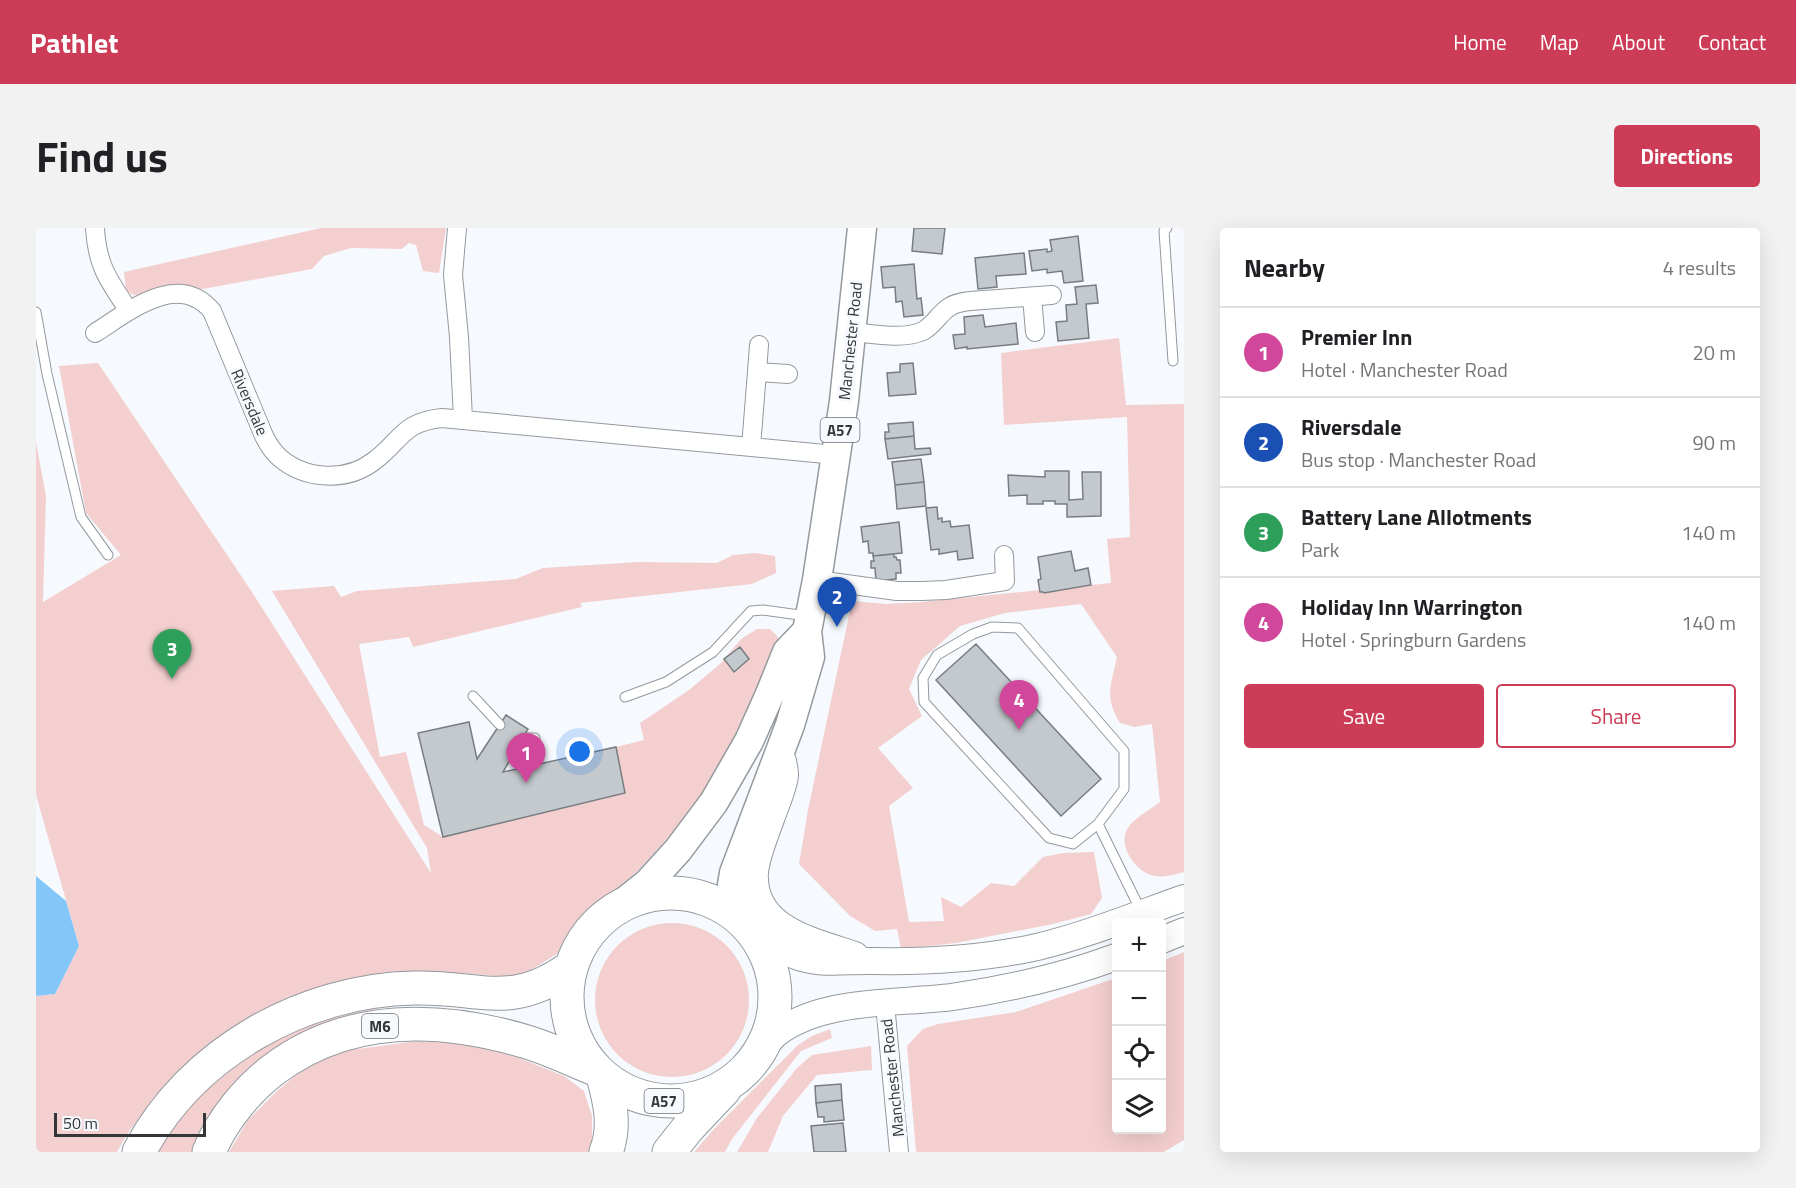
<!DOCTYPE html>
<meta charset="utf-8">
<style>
body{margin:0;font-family:"Titillium Web",sans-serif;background:#f2f2f2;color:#202124}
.controls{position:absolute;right:18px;bottom:18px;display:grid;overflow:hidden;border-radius:6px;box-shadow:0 6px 24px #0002}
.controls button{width:54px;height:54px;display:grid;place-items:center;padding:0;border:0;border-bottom:2px solid #e0e0e0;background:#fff;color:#202124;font:30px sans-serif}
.scale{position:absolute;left:18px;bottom:15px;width:152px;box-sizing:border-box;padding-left:6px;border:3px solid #343637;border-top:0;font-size:16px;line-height:21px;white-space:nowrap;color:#343637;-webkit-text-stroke:4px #f6fafe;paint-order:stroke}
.you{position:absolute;left:544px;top:524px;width:21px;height:21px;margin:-15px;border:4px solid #fff;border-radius:50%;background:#1a73e8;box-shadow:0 0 0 9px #1a73e833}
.badge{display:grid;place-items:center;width:39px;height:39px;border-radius:50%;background:#cc3c56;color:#fff;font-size:20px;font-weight:700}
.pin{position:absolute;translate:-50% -50px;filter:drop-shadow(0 2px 3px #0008)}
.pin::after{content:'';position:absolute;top:32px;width:21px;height:18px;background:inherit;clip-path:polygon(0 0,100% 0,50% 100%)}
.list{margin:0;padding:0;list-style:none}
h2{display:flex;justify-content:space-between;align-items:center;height:78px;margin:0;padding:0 24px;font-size:26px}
h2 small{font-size:20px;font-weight:400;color:#757577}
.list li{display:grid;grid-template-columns:39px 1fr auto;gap:18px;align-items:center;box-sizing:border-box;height:90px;padding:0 24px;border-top:2px solid #e0e0e0}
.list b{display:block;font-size:22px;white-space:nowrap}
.list p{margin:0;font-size:20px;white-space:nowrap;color:#757577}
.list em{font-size:20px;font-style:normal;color:#757577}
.actions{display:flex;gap:12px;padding:18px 24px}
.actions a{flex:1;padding:14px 0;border:2px solid #cc3c56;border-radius:6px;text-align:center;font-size:21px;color:#cc3c56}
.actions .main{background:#cc3c56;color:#fff}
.icon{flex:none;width:33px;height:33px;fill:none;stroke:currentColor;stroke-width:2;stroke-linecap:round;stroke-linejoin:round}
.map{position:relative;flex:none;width:1148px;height:924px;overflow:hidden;border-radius:6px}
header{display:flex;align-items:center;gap:36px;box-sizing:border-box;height:84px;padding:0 30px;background:#cc3c56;color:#fff}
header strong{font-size:28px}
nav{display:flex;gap:33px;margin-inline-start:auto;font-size:21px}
.intro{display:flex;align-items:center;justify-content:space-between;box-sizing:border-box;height:144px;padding:0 36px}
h1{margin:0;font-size:42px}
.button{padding:15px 27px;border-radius:6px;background:#cc3c56;color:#fff;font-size:21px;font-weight:700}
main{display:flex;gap:36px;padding:0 36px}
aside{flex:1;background:#fff;border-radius:6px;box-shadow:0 6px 24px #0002}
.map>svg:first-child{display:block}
</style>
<header>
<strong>Pathlet</strong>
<nav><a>Home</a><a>Map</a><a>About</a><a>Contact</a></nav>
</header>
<div class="intro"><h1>Find us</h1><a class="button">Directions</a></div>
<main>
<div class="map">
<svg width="1148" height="924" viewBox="0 0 1148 924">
<rect width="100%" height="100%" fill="#f6fafe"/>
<path fill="#f4cfd0" d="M285,0H410L403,45L387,43L380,17L373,15L366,21L315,20L288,28L276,41L145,65L98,67L90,63L88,44Z
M1083,110L1090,177L1148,176V644C1140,646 1128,650 1119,648C1100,645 1078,615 1094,597C1102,588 1115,581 1124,574L1116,496L1098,499L1084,495C1068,469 1075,457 1081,429L1045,376L969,385L924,398L885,432L873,461L886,488L842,520L877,560L853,578L873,694L908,693L905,669L925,679L955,655L978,658L1007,629L1027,625L1058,624L1066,670L1055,686L1017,696L920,715L865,721L861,701L839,703L814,688L763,636L772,582L816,373L851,376L885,374L1075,355L1071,311L1094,309L1091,189L968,197L965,125Z
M62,135L216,364L395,645L391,620L236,363L298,358L305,369L321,363L480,351L507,340L603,334L681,335L697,327L719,325L739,328L740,345L716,356L544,375L546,379L377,419L373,409L323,416L344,529L370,524L388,597L407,609L589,565L580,519L608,512L604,495L653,462L685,435L705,411L721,401H734L742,409L744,417L687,539L654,585L610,634L521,726L495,742L473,749L395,743L349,744L286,758L252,769L210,791L160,827L118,869L90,908L81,924H0V768L19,766L43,718L0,567V214L10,268L7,374L85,327L50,285L23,138Z
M559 772a77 77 0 1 1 154 0a77 77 0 1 1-154 0Z
M1148,724V912L1128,924H880L871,818L887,801L902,796L980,784L1080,750V902H1126V733Z
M343,780L269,807L159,924H120L146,885L186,843L218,822L281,793Z
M794,801L796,810L765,823L696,911L689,924H658L678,901L762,817L776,808Z
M382,813L436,816L483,830L528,848L548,863L556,888V916L552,924H193L212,892L241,863L269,840L306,823Z
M835,818L836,842L781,847L747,888L732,924H701L721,890L761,840L776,827Z"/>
<path fill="#83c6f8" d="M0,648L30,673L43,718L19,766L0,768Z"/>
<path fill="#c3c9cd" stroke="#787d81" stroke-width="1.5" d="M878,0H909L906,26L876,23Z
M1042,8L1047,53L1028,55L1026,43L1011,45V41L996,43L993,23L1011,21V24L1016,23L1014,12Z
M988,25L990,46L960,48L961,59L942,61L939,30Z
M878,36L881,71L885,70L887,87L868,89L866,73L860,74L859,59L847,60L845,39Z
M1060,57L1062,75L1050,76L1053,110L1022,113L1020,94L1031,93L1030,77L1041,76L1039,59Z
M947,87L949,99L980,95L982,116L931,121V119L919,121L917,107L929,106L928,89Z
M877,135L880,166L853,168L851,145L864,144V136Z
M877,194L878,208L849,211V204H853L852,196Z
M878,208L879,221L894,220L895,226L852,231L849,211Z
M885,231L888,254L859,257L856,234Z
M1009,243H1033V272L1047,271L1046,244H1065V288L1031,289V276H1019V273H1007V276H991V267L973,268L972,247L1009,249Z
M888,254L890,278L861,281L859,257Z
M901,279L902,291L906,290V294L914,293L915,299L933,297L937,330L922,332L921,323L903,326V321L895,322L890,280Z
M863,294L866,325L837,328V325H833L832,313L827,314L825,299Z
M1035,323L1039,343L1052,340L1055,357L1008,365L1007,364H1004L1002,352L1005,351L1002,329Z
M858,326V329H860L861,332H864L865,345H860V351L840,353L839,340H835V333H838L837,328Z
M940,416L1065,551L1025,588L900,452Z
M704,419L713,431L698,444L688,431Z
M470,487L492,501L467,544L580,519L589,565L407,609L382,505L433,494L441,531Z
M805,856L806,872L780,875L779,858Z
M806,872L808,892L788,894V889H782L780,875Z
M807,895L810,924H778L775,898Z"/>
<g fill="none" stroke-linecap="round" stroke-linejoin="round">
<g stroke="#93999d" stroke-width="11">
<path id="lane" d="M1131,0L1128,3L1137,133
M0,84L11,146L45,289L72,327
M956,399L982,400L1088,523V561L1062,596L1037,616L1013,610L888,474L887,450L901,427L937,406Z
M437,468L464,497
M589,469L630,454L677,424L715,383L727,382L771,388
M487,510H499
M1062,596L1105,683"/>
</g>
<g stroke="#93999d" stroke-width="20">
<path id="street" d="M59,0C61,38 73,53 93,83
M421,0L417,47L423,109L427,191
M996,69L999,104
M816,104C838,106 867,112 887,103C898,97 903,86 912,80C918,75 927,74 934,73L1016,67
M59,105C92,84 142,42 176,83L228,208C232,216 237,224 244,230C270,252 311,254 338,233C366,212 366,194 406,190L800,227
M723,117L721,144L752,146
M715,219L721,144
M781,352L861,363H886L910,362L969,353L968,327
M849,776L863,924"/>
</g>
<g stroke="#93999d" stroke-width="28">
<path id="secondary" d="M747,533C748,538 749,543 749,547C748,560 739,579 735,591C729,608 721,626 719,644C715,701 778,713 819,727
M714,701C731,713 746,724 766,730C790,737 813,732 838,733C893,734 947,731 1001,719C1051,707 1100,687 1148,670
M1126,712L1148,703
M722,827C728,820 733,812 740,806C786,770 861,776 916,769C972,761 1028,748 1080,729"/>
</g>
<g stroke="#93999d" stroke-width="31">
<path id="primary" d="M582,679L612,655L642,622L678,574L713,513L734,466L751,424L771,403
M700,687L696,657L698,645L754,497L774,429L771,403L781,352L808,173L826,0"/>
</g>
<g stroke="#93999d" stroke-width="35">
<path id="highway" d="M531 769a104 104 0 1 1 208 0a104 104 0 1 1-208 0Z
M567,848C574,874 580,898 570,924
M103,924C155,825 267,762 378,760C443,758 475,783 535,739
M173,924C186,892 211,862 237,842C312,785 405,788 491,814C514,821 537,832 559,841
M633,924L652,900L688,862"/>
</g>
<use href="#lane" stroke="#fff" stroke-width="9"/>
<use href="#street" stroke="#fff" stroke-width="18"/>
<use href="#secondary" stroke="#fff" stroke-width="26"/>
<use href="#primary" stroke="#fff" stroke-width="28"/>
<use href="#highway" stroke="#fff" stroke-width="33"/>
</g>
<g text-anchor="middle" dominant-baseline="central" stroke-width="6" stroke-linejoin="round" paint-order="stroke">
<g fill="#f6fafe" stroke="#6e7173" stroke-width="1.5">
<rect x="784.5" y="190" width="39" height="24" rx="4.5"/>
<rect x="326" y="786" width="36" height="24" rx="4.5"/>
<rect x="608.5" y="861" width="39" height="24" rx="4.5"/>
</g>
<g font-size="15" font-weight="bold" fill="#343637">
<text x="804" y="202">A57</text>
<text x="344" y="798">M6</text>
<text x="628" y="873">A57</text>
</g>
<g font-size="16" fill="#343637" stroke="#f6fafe">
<text transform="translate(814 113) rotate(-84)">Manchester Road</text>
<text transform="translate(214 174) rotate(67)">Riversdale</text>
<text transform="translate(856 850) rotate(-96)">Manchester Road</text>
</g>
</g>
</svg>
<div class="controls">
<button>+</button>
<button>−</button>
<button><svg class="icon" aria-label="locate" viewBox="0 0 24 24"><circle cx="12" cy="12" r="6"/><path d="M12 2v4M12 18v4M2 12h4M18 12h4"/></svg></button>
<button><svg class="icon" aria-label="layers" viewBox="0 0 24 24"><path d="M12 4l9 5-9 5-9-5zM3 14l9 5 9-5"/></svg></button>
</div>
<div class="scale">50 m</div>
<div class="you"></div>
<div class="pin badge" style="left:490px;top:555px;background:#d1479c">1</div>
<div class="pin badge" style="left:801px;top:399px;background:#1a4fb4">2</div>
<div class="pin badge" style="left:136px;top:451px;background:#2e9e5b">3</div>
<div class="pin badge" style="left:983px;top:502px;background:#d1479c">4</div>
</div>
<aside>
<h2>Nearby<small>4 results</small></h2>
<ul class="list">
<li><span class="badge" style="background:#d1479c">1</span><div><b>Premier Inn</b><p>Hotel · Manchester Road</p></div><em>20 m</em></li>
<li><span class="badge" style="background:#1a4fb4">2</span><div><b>Riversdale</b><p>Bus stop · Manchester Road</p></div><em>90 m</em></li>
<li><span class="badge" style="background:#2e9e5b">3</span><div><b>Battery Lane Allotments</b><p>Park</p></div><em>140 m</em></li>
<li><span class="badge" style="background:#d1479c">4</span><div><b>Holiday Inn Warrington</b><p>Hotel · Springburn Gardens</p></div><em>140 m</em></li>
</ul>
<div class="actions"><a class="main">Save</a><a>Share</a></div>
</aside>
</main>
